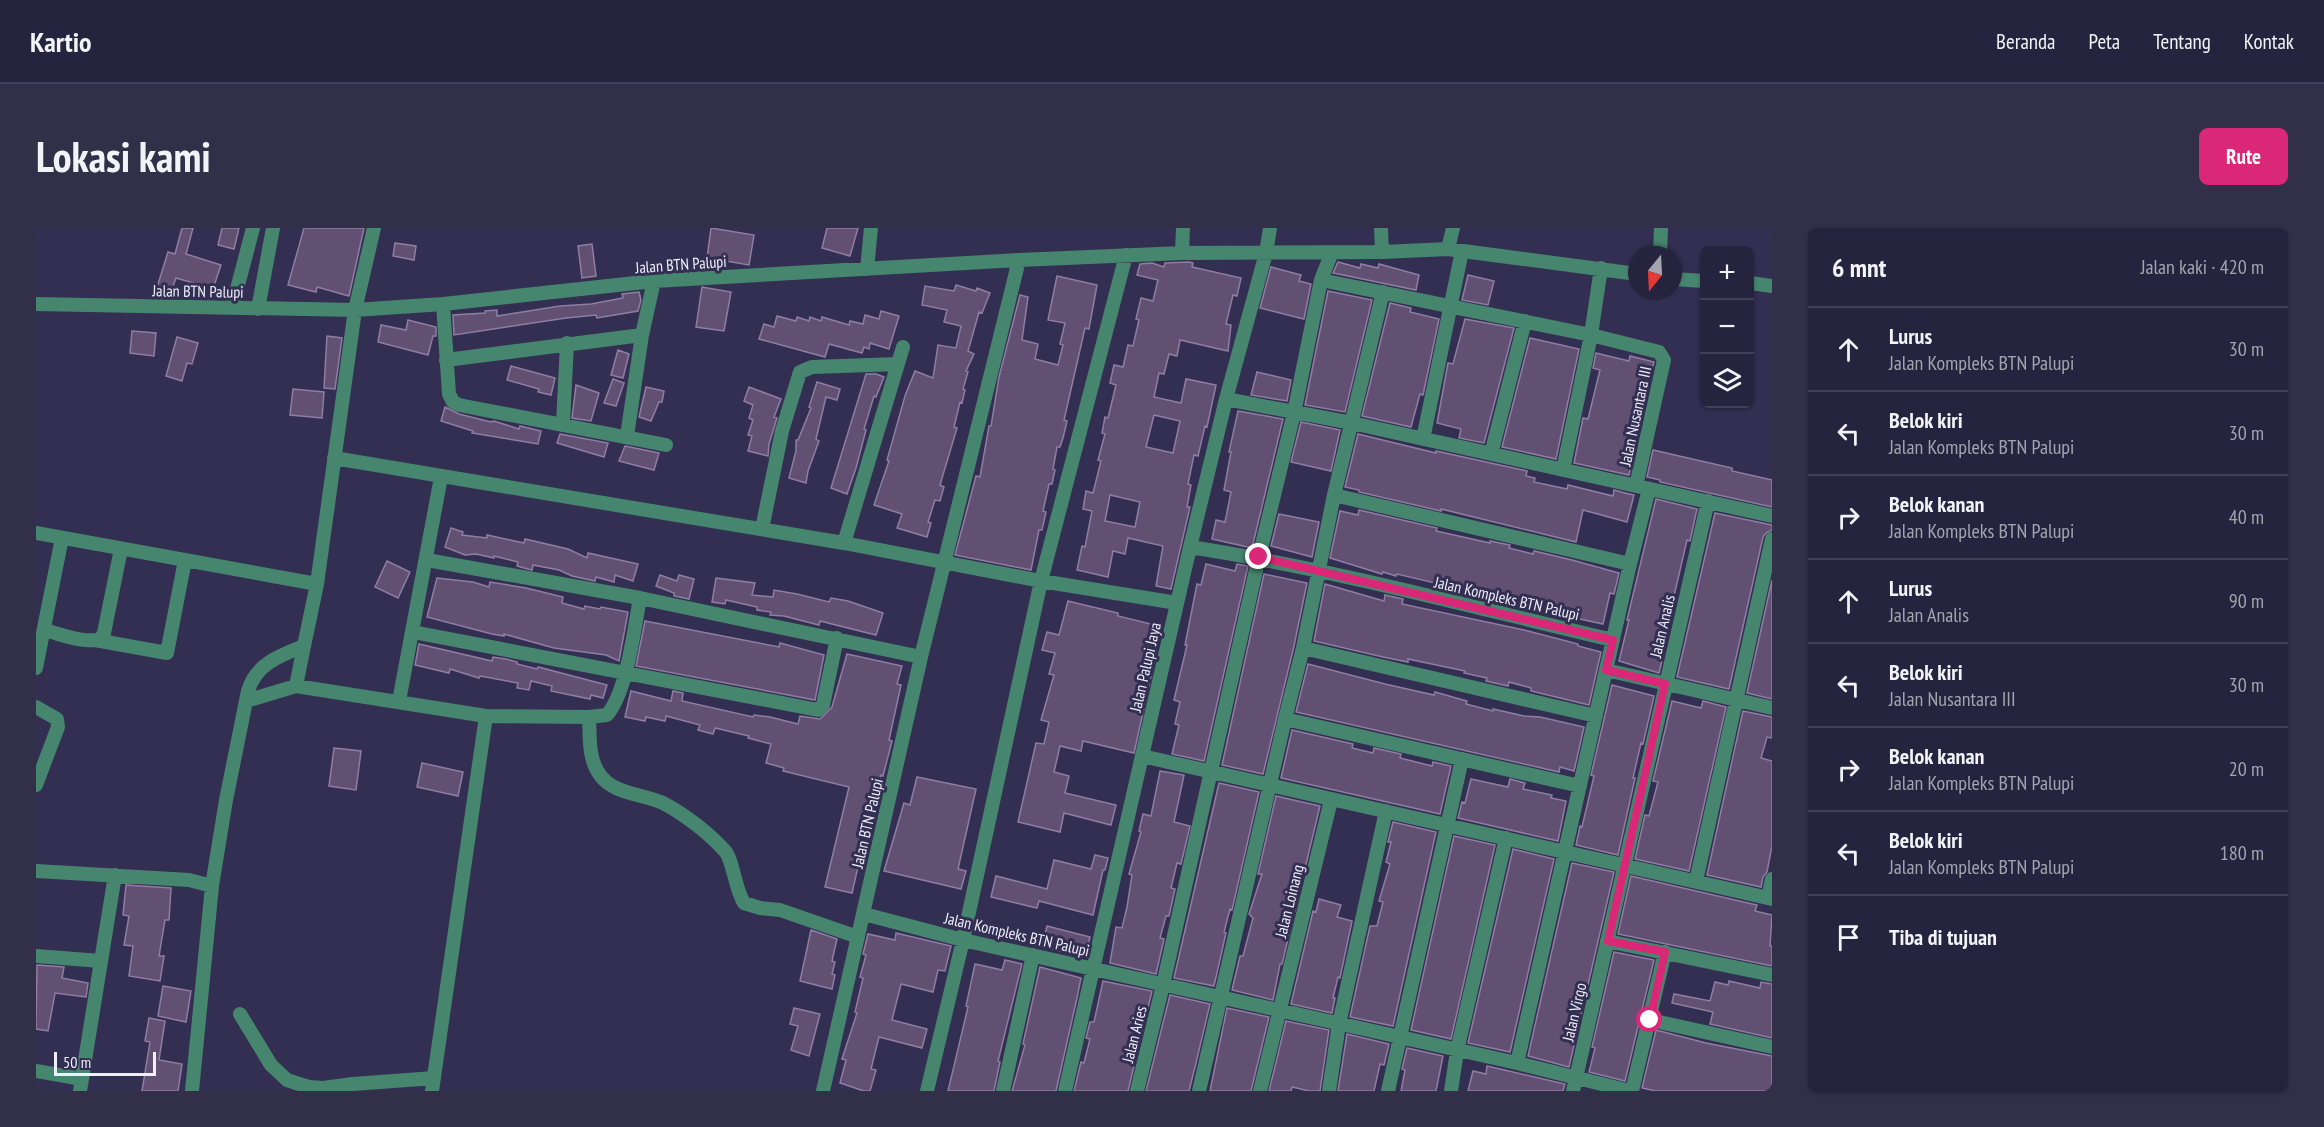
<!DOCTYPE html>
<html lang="id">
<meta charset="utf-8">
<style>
body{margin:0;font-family:"PT Sans Narrow",sans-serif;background:#322f49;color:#f1f3f6}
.controls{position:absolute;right:18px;top:18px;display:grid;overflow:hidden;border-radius:9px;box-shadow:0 2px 4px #0004}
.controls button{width:54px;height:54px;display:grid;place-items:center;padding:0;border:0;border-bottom:2px solid #424058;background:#26233e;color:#f1f3f6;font:30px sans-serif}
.compass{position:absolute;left:1592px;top:18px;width:54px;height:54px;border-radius:50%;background:#26233e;box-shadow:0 2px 4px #0004;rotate:198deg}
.scale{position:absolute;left:18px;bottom:15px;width:102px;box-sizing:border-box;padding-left:6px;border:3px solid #efeefc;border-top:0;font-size:16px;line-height:21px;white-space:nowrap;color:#efeefc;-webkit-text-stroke:4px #332f52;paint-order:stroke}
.stop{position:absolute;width:18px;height:18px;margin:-14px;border:4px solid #db2777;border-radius:50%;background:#fff}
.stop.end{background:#db2777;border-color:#fff;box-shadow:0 2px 6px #0008}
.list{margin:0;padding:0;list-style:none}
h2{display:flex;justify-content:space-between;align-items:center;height:78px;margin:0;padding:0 24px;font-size:26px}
h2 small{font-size:20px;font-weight:400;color:#a4a4b0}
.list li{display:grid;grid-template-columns:39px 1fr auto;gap:18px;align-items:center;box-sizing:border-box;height:84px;padding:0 24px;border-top:2px solid #424058}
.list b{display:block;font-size:22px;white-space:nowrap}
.list p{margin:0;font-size:20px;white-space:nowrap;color:#a4a4b0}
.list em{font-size:20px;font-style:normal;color:#a4a4b0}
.icon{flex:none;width:33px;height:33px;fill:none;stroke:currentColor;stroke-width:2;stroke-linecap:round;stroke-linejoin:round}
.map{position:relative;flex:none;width:1736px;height:863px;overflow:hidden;border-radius:9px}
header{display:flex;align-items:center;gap:36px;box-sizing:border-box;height:84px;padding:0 30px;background:#26233e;border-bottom:2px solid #424058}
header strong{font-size:28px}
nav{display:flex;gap:33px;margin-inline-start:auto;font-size:21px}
.intro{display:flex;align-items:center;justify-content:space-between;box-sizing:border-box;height:144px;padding:0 36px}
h1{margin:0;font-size:42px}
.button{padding:15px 27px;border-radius:9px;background:#db2777;color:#fff;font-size:21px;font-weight:700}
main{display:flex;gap:36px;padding:0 36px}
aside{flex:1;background:#26233e;border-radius:9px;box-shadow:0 2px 4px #0004}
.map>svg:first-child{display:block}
</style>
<header>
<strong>Kartio</strong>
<nav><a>Beranda</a><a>Peta</a><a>Tentang</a><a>Kontak</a></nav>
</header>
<div class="intro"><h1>Lokasi kami</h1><a class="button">Rute</a></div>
<main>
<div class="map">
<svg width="1736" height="863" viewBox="0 0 1736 863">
<rect width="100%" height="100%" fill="#332f52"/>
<path fill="#625073" stroke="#907da3" stroke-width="1.5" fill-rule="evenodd" d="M146,0H157L150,26L185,37L174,70L158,65L161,56L140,50L133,70L118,69L132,24L139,26Z
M186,0H203L198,21L182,17Z
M268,0H328L313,68L281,59L280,64L252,57Z
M675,0L718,7L713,37L671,30Z
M791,0H822L814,28L786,20Z
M359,15L380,18L378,32L357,28Z
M556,16L560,48L546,50L542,18Z
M1153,34L1157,35L1156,39L1205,50L1201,68L1197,67L1190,96L1195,97L1192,123L1144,112L1141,128L1133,126L1128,146L1123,145L1118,169L1145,175L1150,151L1180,157L1171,199L1169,198L1162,228L1158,227L1152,256L1155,257L1151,279H1154L1135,361L1120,358L1127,318L1092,310L1089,326L1077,323L1072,349L1041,342L1046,318L1049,319L1056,283L1047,281L1050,263L1057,265L1065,233L1062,232L1069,206L1066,205L1069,189L1072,190L1080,157L1074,155L1078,137L1087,139L1092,117L1097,118L1103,92L1100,91L1105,70L1117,73L1122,52L1101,47L1104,36L1116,35L1128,39L1129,35ZM1118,187L1144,193L1137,225L1110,219ZM1074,267L1104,274L1099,299L1069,293Z
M1302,34L1324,40L1325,36L1342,40L1343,36L1383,47L1380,62L1297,45Z
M1235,39L1265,47L1263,53L1275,56L1268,91L1224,80Z
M1432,47L1458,53L1452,77L1426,72Z
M1021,48L1061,57L1053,101L1049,100L1028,192L1031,193L1027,210L1024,219H1021L1017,241L1019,242L1016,256H1013L1007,283L1010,284L1006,302H1003L995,342L919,327L940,248L944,249L953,198H955L963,149L984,67L992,69L986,112L1002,116L999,131L1022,137L1027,117L1024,116L1029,95L1012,92Z
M920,57L940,63L941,60L954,65L946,85L943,84L936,109L932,123L938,126L930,143L932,144L927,161L929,162L926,175L924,174L918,199L921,200L904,257L908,259L904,273L899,272L892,294L895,295L891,309L861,300L866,286L838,277L853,233L851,232L869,168L879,143L897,150L902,117L920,120L925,98L908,94L911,82L886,77L889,58L918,63Z
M666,59L695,64L688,103L660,99Z
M1292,63L1336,72L1309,184L1269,177Z
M603,64L605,72L602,83L561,90L560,87L530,90L418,107L417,87L449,85V83L461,82V88L524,78L555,76L587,70L586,66Z
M1354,75L1375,80L1374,84L1403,91L1387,167L1384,166L1375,199L1326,188Z
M845,83L863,88L853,121L834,115L833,121L828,119L826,125L793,116L789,129L723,111L728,96L738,99L741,88L760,93L761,89L773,93L774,89L785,93L786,89L813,97L814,93L827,96L829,87L843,91Z
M1429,91L1478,100L1448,215L1423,210L1425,201L1401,195L1412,135L1417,136Z
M372,92L400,99V108H397L392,127L342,114L345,97L370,102Z
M96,103L120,105L118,128L94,125Z
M291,108L306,110L299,161L288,160Z
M141,109L162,115L156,136L151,135L146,153L130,148Z
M1494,110L1543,121L1520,231L1466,219Z
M582,122L593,126L587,150L575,147Z
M1560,125L1593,133L1594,128L1618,134L1604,185H1607L1593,247L1538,235L1547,190L1552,191L1564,142L1557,140Z
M475,138L519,150L515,167L502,164L503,161L471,152Z
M1221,144L1255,152L1251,173L1215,167Z
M830,146H840L848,149L840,169L838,168L828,201L830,202L820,240L811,266L795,260Z
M577,151L588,155L580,178L568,175Z
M781,154L804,161L801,172L790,169L780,211L783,213L772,243L770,255L753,250L760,223V212H762L775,180L773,179Z
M540,157L563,165L555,193L536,190Z
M610,159L628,163L626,174H623L615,193L603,189Z
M713,159L745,171L738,189L741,190L733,216L732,228L712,223L716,208L712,207L717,192L713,190L717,177L708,173Z
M257,161L288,164L286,190L254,187Z
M409,179L423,186L455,194L458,193L483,201L484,198L505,203L502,216L436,205L437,203L405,193Z
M1202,183L1247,191L1216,320L1176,311L1180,292L1189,294L1195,264L1188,262L1195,224H1193Z
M1265,194L1304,202L1295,243L1255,234Z
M524,206L572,215L568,229L521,215Z
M1322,206L1400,225V223L1491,243L1490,248L1499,250L1498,254L1531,261L1532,257L1577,268L1578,262L1589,265L1598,267L1591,294L1547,282L1540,314L1405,281V283L1323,264V262L1309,259Z
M589,218L623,225L618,242L583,233Z
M1617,222L1696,240V243L1736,252V279L1624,254V252L1611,249Z
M1620,271L1661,281L1654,313L1651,312L1625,424H1628L1623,445L1583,433L1593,392H1591Z
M1323,282L1401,300L1400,303L1454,315V313L1474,317L1473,320L1497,326L1498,323L1536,332L1583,345L1578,366L1574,365L1567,396L1493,380V378L1473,372L1448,366V369L1429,364V362L1361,346L1360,348L1347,344L1346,346L1294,330L1304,283L1322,287Z
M1679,285L1736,297V302L1730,305L1727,309L1693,461L1641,449Z
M1243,286L1283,294L1276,329L1235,318Z
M415,300L427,304L426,307L451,310V307L488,315L489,311L532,321L551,330L552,325L602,336L597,353L579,347L578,354L560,349L559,353L536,348L523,342L497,337L496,342L488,340L481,338L482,334L458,328V330L440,326L429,327L409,319Z
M351,333L374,344L362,370L339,359Z
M1170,336L1199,343L1201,336L1212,338L1168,533L1136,526L1143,497L1139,496L1144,474L1138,472L1151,417H1149L1161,356L1165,357Z
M1228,346L1271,355L1258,418L1227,546L1186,537Z
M624,347L641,353L643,347L658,351L653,371L638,368V365L620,358Z
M401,350L437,354L453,359L454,354L490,360L527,369L526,375L548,381L549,378L564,381L565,379L592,384L583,433L570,427L518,420L468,406V408L456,406L391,389Z
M680,350L719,355L716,367L737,369L738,362L761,366L793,374L795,370L812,373L847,385L840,407L784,393L783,397L748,388L734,387L735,384L721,382V379L690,372L689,376L676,374Z
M1736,352V471L1711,465Z
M1289,356L1348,373L1349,367L1367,371L1366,376L1488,402L1542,416V418L1565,424L1553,477L1495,463V460L1473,454L1472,458L1450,453L1451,450L1428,445L1429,443L1372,431V434L1347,429L1278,413Z
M1032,373L1082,385V388L1123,398L1117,425L1120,426L1098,525L1047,513L1045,523L1024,518L1018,544L1033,548L1029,565L1080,577L1075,597L1028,585L1024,604L982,594L1000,515L1008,516L1013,494L1005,492L1018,447L1013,446L1019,425L1006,422L1011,404L1023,407Z
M609,393L743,419L744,415L788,427L779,472L600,438Z
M383,416L456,433L457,429L470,431L481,434V436L501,441L502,439L571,457L567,470L555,467L554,471L515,463L516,458L495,453L493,462L481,460L482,455L444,448L443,450L414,441L413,445L379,437Z
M811,426L866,438L861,456L865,457L853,512L856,513L847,548L845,547L838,578H836L816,665L789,659L813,559L747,543L748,540L730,535L735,516L712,510L713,508L679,500L677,506L662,502L664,497L630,488L629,493L610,489L609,493L589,489L595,463L635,473L637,463L647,465L646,473L717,489L718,487L734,489L762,496L764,488L784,491L796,479Z
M1272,436L1349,456L1398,467L1399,464L1413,468L1431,473L1430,476L1457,483V481L1488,488L1504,489L1548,499L1538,543L1524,539L1523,544L1260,484Z
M1576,457L1618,468L1607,516L1605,515L1602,528L1597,550H1599L1582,627L1540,617L1544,598L1546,599L1558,548L1555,547Z
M1636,473L1665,480L1667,473L1690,479L1653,643L1599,631L1609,587L1613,588L1622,554L1617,553Z
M1707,483L1736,489V510L1731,509L1725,530L1736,533V618L1731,644L1727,649L1725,659L1671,647Z
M1256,502L1317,516L1316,520L1337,525L1338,520L1365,526L1364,530L1396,538L1397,534L1415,538L1404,586L1245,550Z
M298,520L325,523L320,562L293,558Z
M386,535L427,544L422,568L381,559Z
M1124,543L1148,547L1138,594L1154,598L1145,636L1141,635L1135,660L1139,661L1133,688H1130L1124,710L1128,711L1120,746L1074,735L1080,699L1086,700L1091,679L1096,647L1093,646L1105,604L1103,603L1107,586L1115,588Z
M881,549L940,561L922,641L930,643L925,661L848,643L868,575L874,577Z
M1435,551L1472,559L1474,551L1489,555L1487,561L1516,567L1515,570L1530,573L1522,613L1422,590L1426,574L1429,575Z
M1183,555L1223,564L1196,682L1194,681L1188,704L1190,705L1178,758L1138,750Z
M1240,568L1284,578L1246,736H1244L1237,772L1196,762L1204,728H1207L1217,690L1213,686L1226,646H1222Z
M1357,594L1400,604L1357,798L1314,789L1334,698H1341L1347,674L1343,673L1354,636L1350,634L1355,614H1352Z
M1418,608L1459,617L1415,811L1375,802Z
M1477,621L1518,631L1474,824L1432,815Z
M1059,627L1072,630L1069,642H1067L1057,687L1003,673L1001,680L955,669L960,648L1011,661L1018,632L1055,641Z
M1536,635L1578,644L1533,839L1492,828Z
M1595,648L1721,677L1719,683L1736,687L1734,718H1736V738L1582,706Z
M90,657L135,660L133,692H129L123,728H128L124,753L93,748L97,718L88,717L93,688L87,687Z
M1283,671L1305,677L1301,689L1316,693L1304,750L1302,749L1297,770H1299L1296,785L1255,776L1277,683L1280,684Z
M1011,698L1054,709L1049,729L1006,719Z
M775,702L801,711L796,733L799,734L796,746L799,747L796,761L764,753Z
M860,705L915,718L909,743L902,742L897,764L865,756L856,792L891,801L886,820L843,809L835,841L840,842L834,863H828L804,855L810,832L806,831L821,785L819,784L827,750L824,749L830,727L827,726L832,706L859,712Z
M1578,724L1618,732L1589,853L1553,844L1559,820L1556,819Z
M969,732L986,736L962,833L964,834L958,863H912L932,779L930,778L939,736L966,742Z
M1,737L28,739L26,750L52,755L50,769L19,765L12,803L0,801Z
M1004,739L1045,750L1041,770L1020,863H976L989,817L987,816Z
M1067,753L1116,763L1092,863H1038L1045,834L1048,835L1054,811L1050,810L1054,794H1058Z
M1693,753L1724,760L1725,754L1736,756V810L1674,796L1677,784L1636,775L1638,766L1674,773L1679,754L1692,757Z
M127,758L155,763L150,794L122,788Z
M1134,767L1174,776L1160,835L1153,863H1110Z
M758,780L784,786L773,828L755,822L762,798L754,796Z
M1191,780L1233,789L1215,863H1174Z
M113,790L129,793L123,832L146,836L142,863H106L114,814L109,813Z
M1250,793L1293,802L1284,863H1273L1256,859L1255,863H1233Z
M1620,802L1670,815L1736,828V863H1620L1606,860Z
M1311,806L1353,816L1348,837L1344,836L1338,863H1302Z
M1371,820L1407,828L1400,863H1365L1369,842L1366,841Z
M1451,838L1529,856L1527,863H1432L1437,843L1450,846Z"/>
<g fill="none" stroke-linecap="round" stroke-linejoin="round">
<path stroke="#46866f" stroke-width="14" d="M1345,0L1346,24
M1412,21L1417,0
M1146,25L1147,0
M1624,27L1625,0
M983,32L1146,25L1346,24L1412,21L1601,46
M831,41L835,0
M1637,51L1668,53
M1285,52L1555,107L1623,124L1628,132L1600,258
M1714,55L1736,58
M0,76L319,82L407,76L618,53L983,32L885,429L787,863
M407,76L413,166L417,174L423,177L630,217
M196,80L217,0
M222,81L237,0
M410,132L606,107
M1190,171L1316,195L1736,288
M527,196L531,115
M591,208L606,107L618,53
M1387,211L1426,23
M1455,226L1489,93
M298,230L808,315L1005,353L1141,375
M1527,242L1555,107L1565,40
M1298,267L1594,336
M726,301L746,203L764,144L776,139L862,136
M0,305L281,356
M808,315L867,119
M1154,319C1296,341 1436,379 1577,412
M391,332L604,370L885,429
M8,402C25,406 48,416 65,411L68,405L85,321
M377,404L782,482L787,477L801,410
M59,412L131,425L149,332
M1267,420L1560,488
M0,440L26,310
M1570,442L1736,480
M260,458L268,418
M210,473L260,458L450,488L553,489L571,487C591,464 598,401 604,370
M363,473L405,249
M0,479L21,491L22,499L0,557
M553,489C554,509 552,531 564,547C577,566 607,566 627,575C648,586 673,605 689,623C697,632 699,661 708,675L724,680L744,682L822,709
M1249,491L1544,558
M1106,528L1736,671
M0,643L153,652L176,658
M1660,653L1736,311
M1732,670L1736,651
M828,686L927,712L1481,835L1594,863
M1571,713L1736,747
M0,728L65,733
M204,786L235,837L251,852L260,855L273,859L287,860L317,856L398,850
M1614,792L1736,819
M1481,835L1594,336L1613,261
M0,843L46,851
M44,863L79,647
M156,863L176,658L190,572L212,463C220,436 243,428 268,418L281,356L319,82L338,0
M396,863L450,488
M891,863L927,712L1005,353L1090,27
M967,863L997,727
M1029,863L1154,319L1190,171L1230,25L1234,0
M1101,863L1127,757L1223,329L1258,185L1285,52L1296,24
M1163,863L1249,491L1267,420L1298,267L1347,64
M1224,863L1295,572
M1293,863L1303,796L1350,583
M1352,863L1426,531
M1415,863L1421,823L1470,610
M1537,863L1672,273
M1596,863L1629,724"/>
</g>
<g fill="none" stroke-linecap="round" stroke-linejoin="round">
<path stroke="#db2777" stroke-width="8" d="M1223,329L1577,412L1570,442L1629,456L1572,713L1629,724L1614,792"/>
</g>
<g text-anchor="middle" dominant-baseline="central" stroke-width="6" stroke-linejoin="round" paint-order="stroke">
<g font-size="16" fill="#efeefc" stroke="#332f52">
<text transform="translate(645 36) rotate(-4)">Jalan BTN Palupi</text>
<text transform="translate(162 63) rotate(1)">Jalan BTN Palupi</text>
<text transform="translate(1599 188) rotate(-78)">Jalan Nusantara III</text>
<text transform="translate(1471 370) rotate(13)">Jalan Kompleks BTN Palupi</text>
<text transform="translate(1626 398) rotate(-77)">Jalan Analis</text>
<text transform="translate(1109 439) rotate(-77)">Jalan Palupi Jaya</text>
<text transform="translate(831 595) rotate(-77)">Jalan BTN Palupi</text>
<text transform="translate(1253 673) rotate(-76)">Jalan Loinang</text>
<text transform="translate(981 706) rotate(13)">Jalan Kompleks BTN Palupi</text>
<text transform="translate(1538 784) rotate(-77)">Jalan Virgo</text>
<text transform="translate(1098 806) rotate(-76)">Jalan Aries</text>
</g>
</g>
</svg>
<div class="controls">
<button>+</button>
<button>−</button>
<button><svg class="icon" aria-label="layers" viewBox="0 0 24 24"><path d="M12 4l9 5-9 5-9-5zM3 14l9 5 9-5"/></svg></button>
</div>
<svg class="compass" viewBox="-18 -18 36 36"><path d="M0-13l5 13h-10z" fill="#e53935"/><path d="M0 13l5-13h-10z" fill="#a4a4b0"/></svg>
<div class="scale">50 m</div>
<div class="stop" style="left:1614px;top:792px"></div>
<div class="stop end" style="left:1223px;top:329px"></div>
</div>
<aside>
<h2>6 mnt<small>Jalan kaki · 420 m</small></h2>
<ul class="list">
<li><svg class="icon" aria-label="ahead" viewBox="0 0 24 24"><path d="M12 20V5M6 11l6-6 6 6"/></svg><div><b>Lurus</b><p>Jalan Kompleks BTN Palupi</p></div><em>30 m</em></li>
<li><svg class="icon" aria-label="left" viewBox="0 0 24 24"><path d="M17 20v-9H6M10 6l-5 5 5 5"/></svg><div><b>Belok kiri</b><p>Jalan Kompleks BTN Palupi</p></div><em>30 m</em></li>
<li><svg class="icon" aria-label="right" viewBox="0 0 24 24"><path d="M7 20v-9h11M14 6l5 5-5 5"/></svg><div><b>Belok kanan</b><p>Jalan Kompleks BTN Palupi</p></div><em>40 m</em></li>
<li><svg class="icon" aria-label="ahead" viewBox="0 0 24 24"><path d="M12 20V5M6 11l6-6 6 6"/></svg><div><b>Lurus</b><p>Jalan Analis</p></div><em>90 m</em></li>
<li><svg class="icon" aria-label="left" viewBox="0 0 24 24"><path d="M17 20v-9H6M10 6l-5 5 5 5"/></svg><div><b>Belok kiri</b><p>Jalan Nusantara III</p></div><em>30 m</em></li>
<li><svg class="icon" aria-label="right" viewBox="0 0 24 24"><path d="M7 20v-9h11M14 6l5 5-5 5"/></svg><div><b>Belok kanan</b><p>Jalan Kompleks BTN Palupi</p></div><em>20 m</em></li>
<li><svg class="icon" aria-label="left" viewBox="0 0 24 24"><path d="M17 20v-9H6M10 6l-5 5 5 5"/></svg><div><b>Belok kiri</b><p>Jalan Kompleks BTN Palupi</p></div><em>180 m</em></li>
<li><svg class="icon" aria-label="arrive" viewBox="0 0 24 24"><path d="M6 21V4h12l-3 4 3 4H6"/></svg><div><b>Tiba di tujuan</b></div></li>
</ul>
</aside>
</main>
